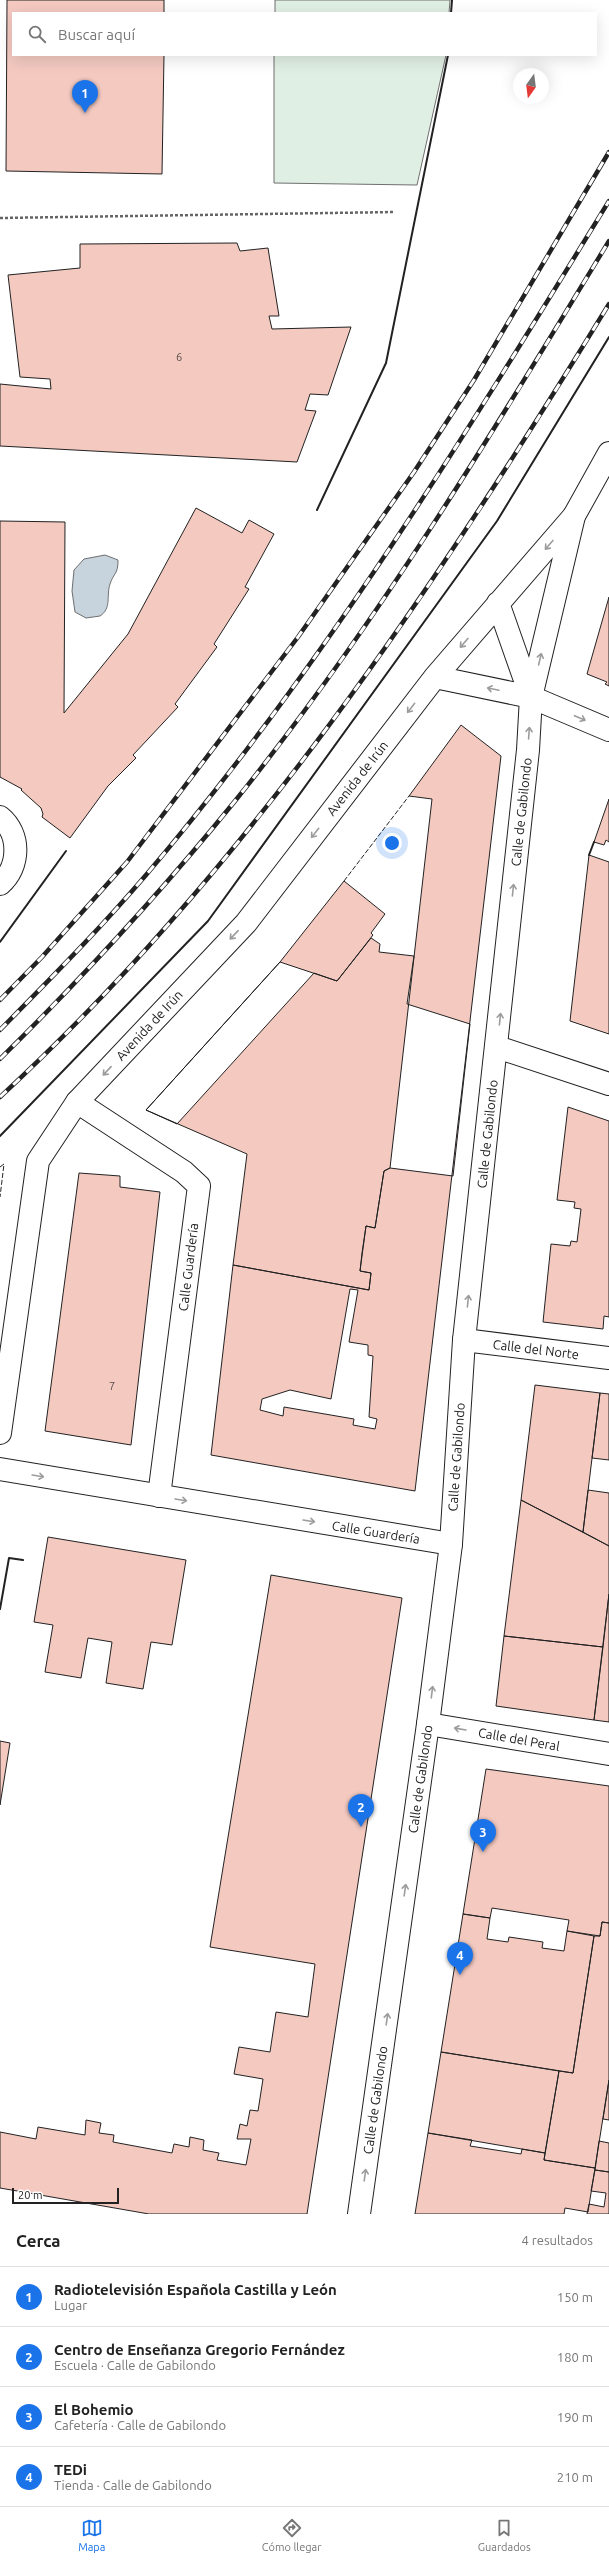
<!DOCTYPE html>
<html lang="es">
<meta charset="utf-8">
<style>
body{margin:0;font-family:Ubuntu,sans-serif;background:#f6f6f6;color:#222}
.compass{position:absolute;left:513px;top:68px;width:36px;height:36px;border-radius:50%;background:#fff;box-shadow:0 4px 16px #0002;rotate:194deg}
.scale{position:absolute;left:12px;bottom:10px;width:107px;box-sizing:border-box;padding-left:4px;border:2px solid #222;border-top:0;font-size:11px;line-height:14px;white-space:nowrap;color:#222;-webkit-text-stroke:3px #fff;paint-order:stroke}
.you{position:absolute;left:392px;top:843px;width:14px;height:14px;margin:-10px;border:3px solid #fff;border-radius:50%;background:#1a73e8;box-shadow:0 0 0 6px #1a73e833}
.badge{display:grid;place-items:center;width:26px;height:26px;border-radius:50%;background:#1a73e8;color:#fff;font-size:13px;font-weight:700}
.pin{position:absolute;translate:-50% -33px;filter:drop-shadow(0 1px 2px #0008)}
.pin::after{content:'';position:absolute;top:21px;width:14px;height:12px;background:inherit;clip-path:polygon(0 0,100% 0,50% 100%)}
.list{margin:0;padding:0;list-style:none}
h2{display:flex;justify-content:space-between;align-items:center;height:52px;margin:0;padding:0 16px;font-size:17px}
h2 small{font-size:13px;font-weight:400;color:#767676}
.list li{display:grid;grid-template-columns:26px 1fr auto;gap:12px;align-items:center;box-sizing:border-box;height:60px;padding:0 16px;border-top:1px solid #e0e0e0}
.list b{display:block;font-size:15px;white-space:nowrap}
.list p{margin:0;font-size:13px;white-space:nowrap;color:#767676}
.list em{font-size:13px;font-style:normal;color:#767676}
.icon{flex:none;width:22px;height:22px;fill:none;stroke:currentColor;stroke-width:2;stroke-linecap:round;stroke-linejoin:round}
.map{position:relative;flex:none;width:609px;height:2214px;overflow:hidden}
.search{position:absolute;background:#fff;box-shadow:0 4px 16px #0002;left:12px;right:12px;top:12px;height:44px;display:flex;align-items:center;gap:10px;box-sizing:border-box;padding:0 14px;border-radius:0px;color:#767676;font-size:15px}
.sheet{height:292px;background:#fff}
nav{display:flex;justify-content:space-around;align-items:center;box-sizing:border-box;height:56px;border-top:1px solid #e0e0e0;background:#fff;font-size:11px;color:#767676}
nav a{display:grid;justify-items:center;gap:2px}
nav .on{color:#1a73e8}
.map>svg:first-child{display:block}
</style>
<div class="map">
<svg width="609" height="2214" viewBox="0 0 609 2214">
<rect width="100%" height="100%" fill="#fff"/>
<path fill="#e0efe3" stroke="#6f6f6f" d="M275,0H450L449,13H275Z
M274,55H446L417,185L274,183Z"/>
<path fill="#c7d3dd" stroke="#6f6f6f" d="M105,555L118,560C118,575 114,572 110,584C106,596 112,608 100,616L86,618L75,612L72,591L74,570L84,559Z"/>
<path fill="#f3c9c0" stroke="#222" fill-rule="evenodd" d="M7,0H164V13H13V55H164L162,174L6,171Z
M237,243L240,251L268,248L279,316H269L272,329L351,327L328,395L310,394L305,410L316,411L297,462L0,446V384L51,389L50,379L20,377L8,275L80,268V244Z
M196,508L242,533L249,520L274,534L245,587L249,589L214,644L217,647L175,704L178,707L133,755L136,758L108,786L70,838L42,817L43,814L41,808L21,790L22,789L0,777V521L65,522L64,713L128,634Z
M609,597V686L605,684L607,682L587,674Z
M461,725L501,756L415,1491L211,1455L233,1265L369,1290L371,1273L360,1271L362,1253L366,1226L375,1228L384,1171L390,1168L432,799L409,796ZM350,1289L358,1290L349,1342L368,1345V1355L373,1356L369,1417L377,1419L375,1429L353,1425L354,1419L284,1407L283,1416L260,1410L262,1399L290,1390L331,1399Z
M609,799V842L606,840L604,845L594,842Z
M589,855L609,862V1034L570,1021Z
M344,881L385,914L371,933L373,935L337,981L314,973L177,1124L146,1110L280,962Z
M371,938L380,944L379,952L414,956L407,1004L470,1024L453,1176L390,1168L384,1171L375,1228L366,1226L360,1271L371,1273L369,1290L233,1265L247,1154L146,1110L280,962L337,981Z
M568,1107L609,1121V1317L604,1316L603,1329L543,1322L551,1244L570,1246L571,1241L577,1242L581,1209L574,1208L575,1202L557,1200Z
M79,1173L120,1176V1187L160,1192L131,1445L45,1431Z
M535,1385L600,1393L583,1532L521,1500Z
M600,1393L609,1394V1460L592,1458Z
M588,1490L609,1493V1546L583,1532Z
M521,1500L609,1546V1594L603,1647L504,1636Z
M48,1537L186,1560L172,1645L151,1642L143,1689L106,1683L112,1642L88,1638L81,1678L45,1672L53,1625L34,1622Z
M271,1575L402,1598L307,2214H149L0,2188V2132L36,2139L38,2127L85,2135L86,2120L101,2123L99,2133L114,2135L113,2142L172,2153L174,2144L189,2147L190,2137L204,2140L203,2150L219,2153L217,2160L246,2165L251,2139H237L240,2124L247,2126L250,2110L258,2111L263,2079L234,2074L239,2047L270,2052L276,2012L308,2017L315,1964L210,1947Z
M609,1594V1722L594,1720Z
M504,1636L603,1647L594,1720L496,1706Z
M0,1741L10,1743L0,1805Z
M486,1769L609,1786V1923L602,1922L600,1936L567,1931L569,1920L492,1908L490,1918L463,1914Z
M463,1914L490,1918L487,1939L508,1942L509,1937L543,1942L542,1948L564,1951L567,1931L594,1936L573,2073L441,2052Z
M602,1922L609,1923V2080L595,2168L544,2160L559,2071L573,2073L594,1936H600Z
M441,2052L559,2071L545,2153L428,2133Z
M609,2080V2120L603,2119Z
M428,2133L472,2140L470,2146L521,2154L522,2149L545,2153L544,2160L595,2168L588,2212L565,2208L564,2214H415Z
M599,2141L609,2143V2172L595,2170Z
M595,2170L609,2172V2214H587L589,2204L604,2207L606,2193L591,2191Z"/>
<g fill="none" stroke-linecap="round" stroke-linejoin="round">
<g stroke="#222" stroke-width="24">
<path id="pedestrian" d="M77,1102L184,1172L199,1186L159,1496"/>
</g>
<g stroke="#222" stroke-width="24">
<path id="minor" d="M498,603L531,697
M435,677L531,697L609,730
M0,817C21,834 20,867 0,884
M497,1047L609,1084
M464,1340L609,1358
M0,1433L38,1161L77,1102L246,923L435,677L574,516
M0,1469L451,1544
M428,1724L609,1754"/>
</g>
<g stroke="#222" stroke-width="24">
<path id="tertiary" d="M359,2214L428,1724L451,1544L464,1340L528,750L531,697L574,516L609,453"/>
</g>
<path stroke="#646464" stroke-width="2.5" stroke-dasharray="3 2" stroke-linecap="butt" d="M0,218L395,212"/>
<use href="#pedestrian" stroke="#fff" stroke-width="22"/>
<use href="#minor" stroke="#fff" stroke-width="22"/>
<use href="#tertiary" stroke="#fff" stroke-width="22"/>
<g stroke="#222" stroke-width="4.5">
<path id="rail" d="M0,1000L42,957L127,862L298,637L414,472L474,380L609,152
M0,1030C50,979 100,929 146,875C323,667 466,434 609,201
M0,1059C83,977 162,891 235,801C376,626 493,432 609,241
M0,1097C246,870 435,588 609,304"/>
</g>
<use href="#rail" stroke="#fff" stroke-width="3" stroke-dasharray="9" stroke-linecap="butt"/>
<path stroke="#222" stroke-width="1" stroke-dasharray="5 2" stroke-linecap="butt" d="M344,881L409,796
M0,1167L4,1164L0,1197"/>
<path stroke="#222" stroke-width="2" d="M451,13L452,0
M317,510L386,363L448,55
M589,855L594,842
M0,942L66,851
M0,1136L208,921L497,521L609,337
M0,1609L9,1558L23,1560"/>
</g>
<defs><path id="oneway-shaft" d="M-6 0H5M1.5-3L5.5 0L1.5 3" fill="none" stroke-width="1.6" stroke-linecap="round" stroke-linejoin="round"/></defs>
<g stroke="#9c9c9c">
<use href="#oneway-shaft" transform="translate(549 545) rotate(131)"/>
<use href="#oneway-shaft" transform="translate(464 643) rotate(131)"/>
<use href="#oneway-shaft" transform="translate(540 659) rotate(-77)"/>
<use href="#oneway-shaft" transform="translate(493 689) rotate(-168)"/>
<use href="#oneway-shaft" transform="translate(411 708) rotate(128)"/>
<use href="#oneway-shaft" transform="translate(580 718) rotate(23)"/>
<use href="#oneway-shaft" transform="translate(529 733) rotate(-86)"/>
<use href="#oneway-shaft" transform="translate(315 833) rotate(128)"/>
<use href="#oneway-shaft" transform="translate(513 890) rotate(-84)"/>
<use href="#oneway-shaft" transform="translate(234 935) rotate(133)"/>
<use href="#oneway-shaft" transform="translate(500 1019) rotate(-84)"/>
<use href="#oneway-shaft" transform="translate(107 1071) rotate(133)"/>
<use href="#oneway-shaft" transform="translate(468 1301) rotate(-84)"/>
<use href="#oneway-shaft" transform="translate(38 1476) rotate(9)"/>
<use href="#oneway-shaft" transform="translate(181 1500) rotate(9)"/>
<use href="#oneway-shaft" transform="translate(309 1521) rotate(9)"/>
<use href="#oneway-shaft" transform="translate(432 1692) rotate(-83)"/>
<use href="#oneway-shaft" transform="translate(460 1729) rotate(-170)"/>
<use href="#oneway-shaft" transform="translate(405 1890) rotate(-82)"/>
<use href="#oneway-shaft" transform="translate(387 2019) rotate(-82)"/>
<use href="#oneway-shaft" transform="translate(365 2175) rotate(-82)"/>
</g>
<g text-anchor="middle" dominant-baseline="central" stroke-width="3" stroke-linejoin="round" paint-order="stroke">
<g font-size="11" fill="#564c4a">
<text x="179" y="357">6</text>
<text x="112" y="1386">7</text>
</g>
<g font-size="13" fill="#222" stroke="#fff">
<text transform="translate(357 778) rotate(-52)">Avenida de Irún</text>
<text transform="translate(521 812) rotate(-84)">Calle de Gabilondo</text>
<text transform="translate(149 1025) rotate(-47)">Avenida de Irún</text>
<text transform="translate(487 1134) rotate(-84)">Calle de Gabilondo</text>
<text transform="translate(188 1267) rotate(-83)">Calle Guardería</text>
<text transform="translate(536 1349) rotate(7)">Calle del Norte</text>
<text transform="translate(456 1457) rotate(-86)">Calle de Gabilondo</text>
<text transform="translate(376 1532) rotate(9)">Calle Guardería</text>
<text transform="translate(519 1739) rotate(10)">Calle del Peral</text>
<text transform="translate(420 1779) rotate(-82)">Calle de Gabilondo</text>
<text transform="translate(375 2100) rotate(-82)">Calle de Gabilondo</text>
</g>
</g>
</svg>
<svg class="compass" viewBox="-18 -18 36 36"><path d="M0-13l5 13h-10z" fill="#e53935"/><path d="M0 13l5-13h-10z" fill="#767676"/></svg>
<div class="scale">20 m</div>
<div class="you"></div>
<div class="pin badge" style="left:85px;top:113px">1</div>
<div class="pin badge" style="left:361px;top:1827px">2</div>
<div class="pin badge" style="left:483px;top:1852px">3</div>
<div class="pin badge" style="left:460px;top:1975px">4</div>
<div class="search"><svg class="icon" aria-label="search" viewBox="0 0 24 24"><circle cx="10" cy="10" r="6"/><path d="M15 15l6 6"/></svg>Buscar aquí</div>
</div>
<section class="sheet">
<h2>Cerca<small>4 resultados</small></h2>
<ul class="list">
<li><span class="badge">1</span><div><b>Radiotelevisión Española Castilla y León</b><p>Lugar</p></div><em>150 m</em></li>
<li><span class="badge">2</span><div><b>Centro de Enseñanza Gregorio Fernández</b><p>Escuela · Calle de Gabilondo</p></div><em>180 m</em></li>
<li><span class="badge">3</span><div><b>El Bohemio</b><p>Cafetería · Calle de Gabilondo</p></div><em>190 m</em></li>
<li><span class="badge">4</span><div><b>TEDi</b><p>Tienda · Calle de Gabilondo</p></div><em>210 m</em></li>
</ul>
</section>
<nav>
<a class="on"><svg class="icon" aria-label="map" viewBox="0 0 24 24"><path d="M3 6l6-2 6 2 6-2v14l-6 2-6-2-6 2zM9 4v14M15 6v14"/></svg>Mapa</a>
<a><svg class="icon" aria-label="directions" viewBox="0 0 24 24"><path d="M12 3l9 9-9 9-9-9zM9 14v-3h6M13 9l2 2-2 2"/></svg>Cómo llegar</a>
<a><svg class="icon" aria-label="saved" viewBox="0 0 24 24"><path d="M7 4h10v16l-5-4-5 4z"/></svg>Guardados</a>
</nav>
